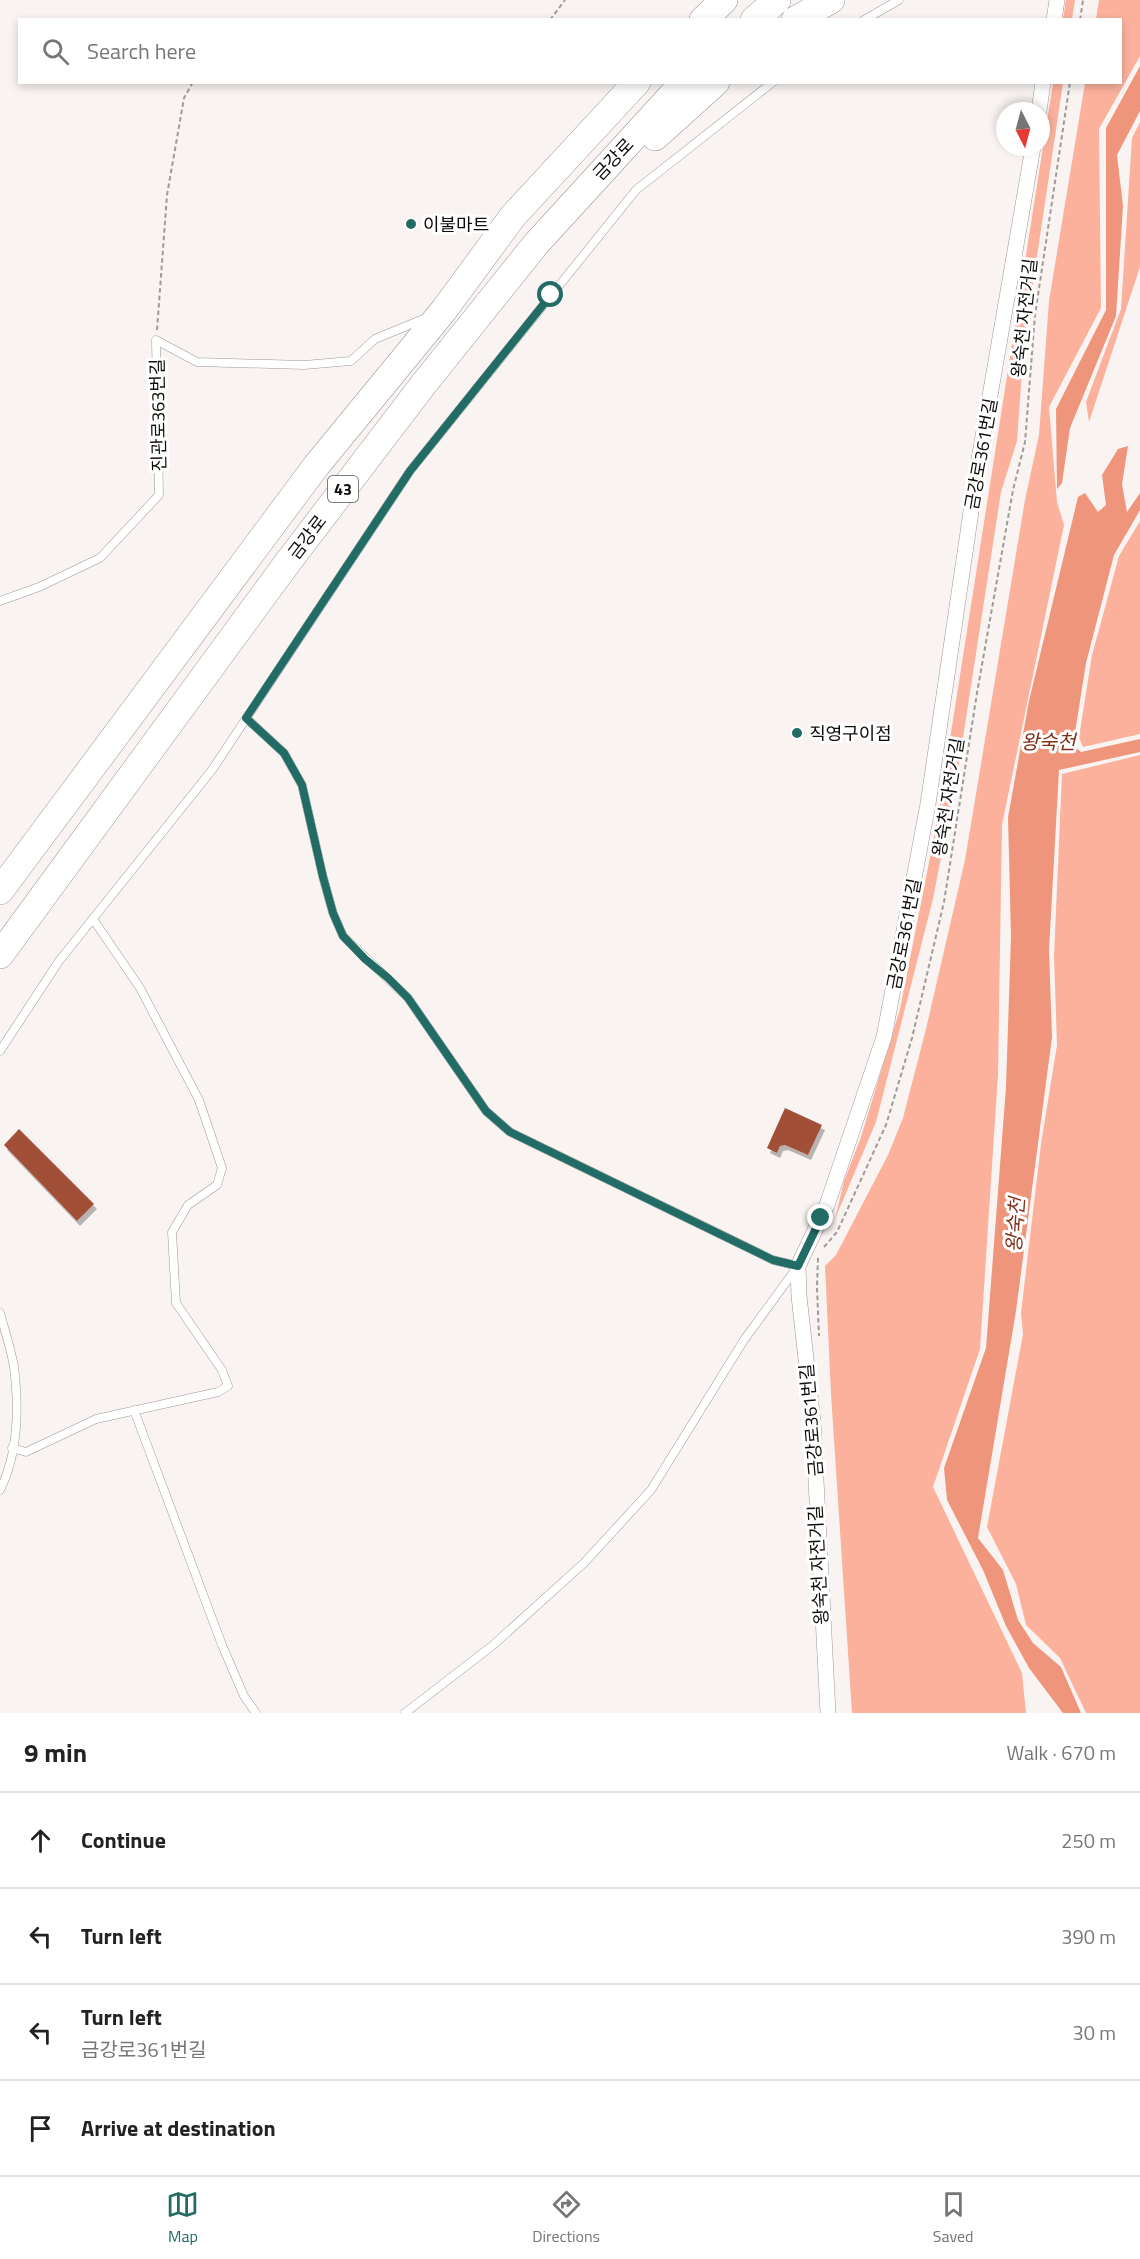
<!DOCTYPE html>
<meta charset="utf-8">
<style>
body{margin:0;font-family:"Titillium Web","Noto Sans KR",sans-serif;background:#f6f6f6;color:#222}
.compass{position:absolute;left:996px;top:102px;width:54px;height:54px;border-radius:50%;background:#fff;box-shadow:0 3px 9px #0003;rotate:174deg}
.stop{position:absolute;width:18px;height:18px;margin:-14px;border:4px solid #226c65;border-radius:50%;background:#fff}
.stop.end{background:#226c65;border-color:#fff;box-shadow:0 2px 6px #0008}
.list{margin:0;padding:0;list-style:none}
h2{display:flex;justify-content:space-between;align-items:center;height:78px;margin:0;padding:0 24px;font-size:26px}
h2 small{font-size:20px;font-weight:400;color:#767676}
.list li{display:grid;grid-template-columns:39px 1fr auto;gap:18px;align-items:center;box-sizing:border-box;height:96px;padding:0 24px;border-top:2px solid #e0e0e0}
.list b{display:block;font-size:22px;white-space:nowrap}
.list p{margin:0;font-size:20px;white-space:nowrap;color:#767676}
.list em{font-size:20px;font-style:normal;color:#767676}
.icon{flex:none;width:33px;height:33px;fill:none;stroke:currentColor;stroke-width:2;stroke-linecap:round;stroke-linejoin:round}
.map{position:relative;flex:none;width:1140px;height:1713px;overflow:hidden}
.search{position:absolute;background:#fff;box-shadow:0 3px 9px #0003;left:18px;right:18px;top:18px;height:66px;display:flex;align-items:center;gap:15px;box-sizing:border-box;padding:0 21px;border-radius:0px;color:#767676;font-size:22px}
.sheet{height:462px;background:#fff}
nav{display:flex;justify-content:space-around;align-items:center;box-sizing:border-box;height:84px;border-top:2px solid #e0e0e0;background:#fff;font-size:16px;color:#767676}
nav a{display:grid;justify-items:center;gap:3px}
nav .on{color:#226c65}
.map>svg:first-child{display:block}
</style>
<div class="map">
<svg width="1140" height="1713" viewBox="0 0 1140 1713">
<defs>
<filter id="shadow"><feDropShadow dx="3" dy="5" stdDeviation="0" flood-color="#0004"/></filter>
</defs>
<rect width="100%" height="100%" fill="#f9f4f2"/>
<path fill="#fbb19c" d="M1066,0H1075L1072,19H1063Z
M1099,0H1140V56L1099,129L1101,308L1049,407L1057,502L1064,525L1002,825L998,1074L980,1349L933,1487L1022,1673L1026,1713H852L831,1394L825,1266L836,1255L888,1155L903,1118L926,1029L965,860L1025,500L1039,435L1049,301L1085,83L1120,82V20L1096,19Z
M1053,83H1063L1024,343L1017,441L1001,492L958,770L933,899L876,1122L835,1219L844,1181L861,1137L900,1009L937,822Z
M1140,122V267L1089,422L1086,402L1121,309L1132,138Z
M1140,521V734L1083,747L1079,737L1092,655L1119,556Z
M1140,755V1713H1086L1060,1658L1026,1625L1016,1584L987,1527L1023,1334L1021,1313L1041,1144L1057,1045L1054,956L1062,774Z"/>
<path fill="#ee957b" d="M1140,66V111L1117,155L1123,206L1116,316L1070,428L1062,483L1057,489L1056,409L1106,310V128Z
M1128,446L1122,484L1127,512L1140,493V510L1114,555L1086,663L1073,745L1081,752L1140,739V752L1059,770L1049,950L1052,1037L1016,1311L978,1538L1003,1570L1018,1620L1033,1643L1061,1667L1081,1713H1063L1029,1668L1006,1626L983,1570L947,1500L944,1468L986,1348L1006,1087L1011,937L1008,817L1029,701L1078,497L1085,493L1098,512L1106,505L1102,475L1118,449Z"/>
<path fill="#a25038" filter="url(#shadow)" d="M785,1108L822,1125L808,1155L785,1145L780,1146L777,1153L767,1148Z
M19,1129L94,1204L77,1221L4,1145Z"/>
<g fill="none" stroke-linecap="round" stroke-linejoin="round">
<g stroke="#9d9897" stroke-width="9">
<path id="lane" d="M864,20L899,0
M0,601L39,587L100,558L159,495L156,340L197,362L304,365L351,361L375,339L426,318
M246,718L284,753L302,785L323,877L333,913L343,936L408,998L486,1111L510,1132L773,1260L798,1266L744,1340L651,1490L584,1563L492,1646L405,1713
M0,1051L59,961L212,770L410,471L636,190L773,82
M0,1313C5,1331 11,1349 14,1367C19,1407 18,1454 0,1490
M134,1410L222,1645L244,1696L256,1713
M12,1448L26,1452L96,1419L218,1392L228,1386L222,1370L176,1303L172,1232L188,1205L217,1185L222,1168L199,1100L140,988L93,919"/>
</g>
<g stroke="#9d9897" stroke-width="16">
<path id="street" d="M1054,20L1057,0
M1039,111L1043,82
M828,1713L813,1422L799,1296L798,1266L827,1205L884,1037L928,804L977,471L1033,147"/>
</g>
<g stroke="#9d9897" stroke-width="28">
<path id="highway" d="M703,20L724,0
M754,20L777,0
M795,20L831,0
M655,137L716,82
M0,891L316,466L444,310L513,216L637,82
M0,955L288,562L423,385L536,244L684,82"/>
</g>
<path stroke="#9f9b99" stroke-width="2" stroke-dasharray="4.5 3" stroke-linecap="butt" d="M550,20L565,0
M1080,20L1083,0
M157,330L167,195L184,98L193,82
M824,1247L837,1232L886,1125L912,1038L944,902L977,693L1013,490L1025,442L1035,315L1070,82
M818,1258L817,1288L819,1336"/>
<use href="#lane" stroke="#fff" stroke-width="8"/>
<use href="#street" stroke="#fff" stroke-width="15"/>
<use href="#highway" stroke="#fff" stroke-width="27"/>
</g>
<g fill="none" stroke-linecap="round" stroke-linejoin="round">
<path stroke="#226c65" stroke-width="8" d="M551,295L410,471L246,718L284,753L302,785L323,877L333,913L343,936L365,959L388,978L408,998L486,1111L510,1132L773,1260L798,1266L821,1218"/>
</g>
<g fill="#226c65" stroke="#fff" stroke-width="2">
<circle cx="411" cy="224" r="6"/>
<circle cx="797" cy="733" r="6"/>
</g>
<g text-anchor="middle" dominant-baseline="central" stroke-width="6" stroke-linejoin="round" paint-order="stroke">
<rect fill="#fff" stroke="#575655" stroke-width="1.5" x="328" y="476" width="30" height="26" rx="4.5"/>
<g font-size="16" font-weight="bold" fill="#0f0d0c">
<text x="343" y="489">43</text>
</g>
<g font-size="18" fill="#0f0d0c" stroke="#fff">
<text transform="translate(613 159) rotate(-47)">금강로</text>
<text transform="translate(1024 318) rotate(-84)">왕숙천 자전거길</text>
<text transform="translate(158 415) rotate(-91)">진관로363번길</text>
<text transform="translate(981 454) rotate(-80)">금강로361번길</text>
<text transform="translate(307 537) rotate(-53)">금강로</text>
<text transform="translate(948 797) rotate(-81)">왕숙천 자전거길</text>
<text transform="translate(904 934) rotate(-79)">금강로361번길</text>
<text transform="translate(811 1420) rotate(-95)">금강로361번길</text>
<text transform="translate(818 1565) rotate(-93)">왕숙천 자전거길</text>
</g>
<g font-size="18" fill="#0f0d0c" stroke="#fff" text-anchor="start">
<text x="423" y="224">이불마트</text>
<text x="809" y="733">직영구이점</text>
</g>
<g font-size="20" font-style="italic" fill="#81311a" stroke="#fff">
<text x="1048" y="741">왕숙천</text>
<text transform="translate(1015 1225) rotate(-86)">왕숙천</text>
</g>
</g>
</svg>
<svg class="compass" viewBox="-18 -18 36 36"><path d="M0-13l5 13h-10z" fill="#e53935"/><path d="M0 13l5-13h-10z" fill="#767676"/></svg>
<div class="stop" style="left:551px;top:295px"></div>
<div class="stop end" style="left:821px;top:1218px"></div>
<div class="search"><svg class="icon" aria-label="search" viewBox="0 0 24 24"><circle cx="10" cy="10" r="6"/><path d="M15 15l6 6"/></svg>Search here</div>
</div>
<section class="sheet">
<h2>9 min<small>Walk · 670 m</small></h2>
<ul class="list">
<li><svg class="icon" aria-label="ahead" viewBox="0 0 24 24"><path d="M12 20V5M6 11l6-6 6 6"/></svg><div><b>Continue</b></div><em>250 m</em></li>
<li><svg class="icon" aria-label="left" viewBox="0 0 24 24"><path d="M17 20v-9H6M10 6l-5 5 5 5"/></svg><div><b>Turn left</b></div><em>390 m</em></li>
<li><svg class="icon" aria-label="left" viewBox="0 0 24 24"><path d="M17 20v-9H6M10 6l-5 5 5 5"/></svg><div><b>Turn left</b><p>금강로361번길</p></div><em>30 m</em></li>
<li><svg class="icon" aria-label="arrive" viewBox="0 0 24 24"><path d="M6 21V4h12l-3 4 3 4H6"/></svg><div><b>Arrive at destination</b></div></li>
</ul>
</section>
<nav>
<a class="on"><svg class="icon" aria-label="map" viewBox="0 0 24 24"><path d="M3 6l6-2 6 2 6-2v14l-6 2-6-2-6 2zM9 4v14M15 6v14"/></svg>Map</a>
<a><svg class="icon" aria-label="directions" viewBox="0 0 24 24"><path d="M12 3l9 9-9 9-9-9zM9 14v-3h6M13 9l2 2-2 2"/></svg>Directions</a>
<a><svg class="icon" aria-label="saved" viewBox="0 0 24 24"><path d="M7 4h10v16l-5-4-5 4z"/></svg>Saved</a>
</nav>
